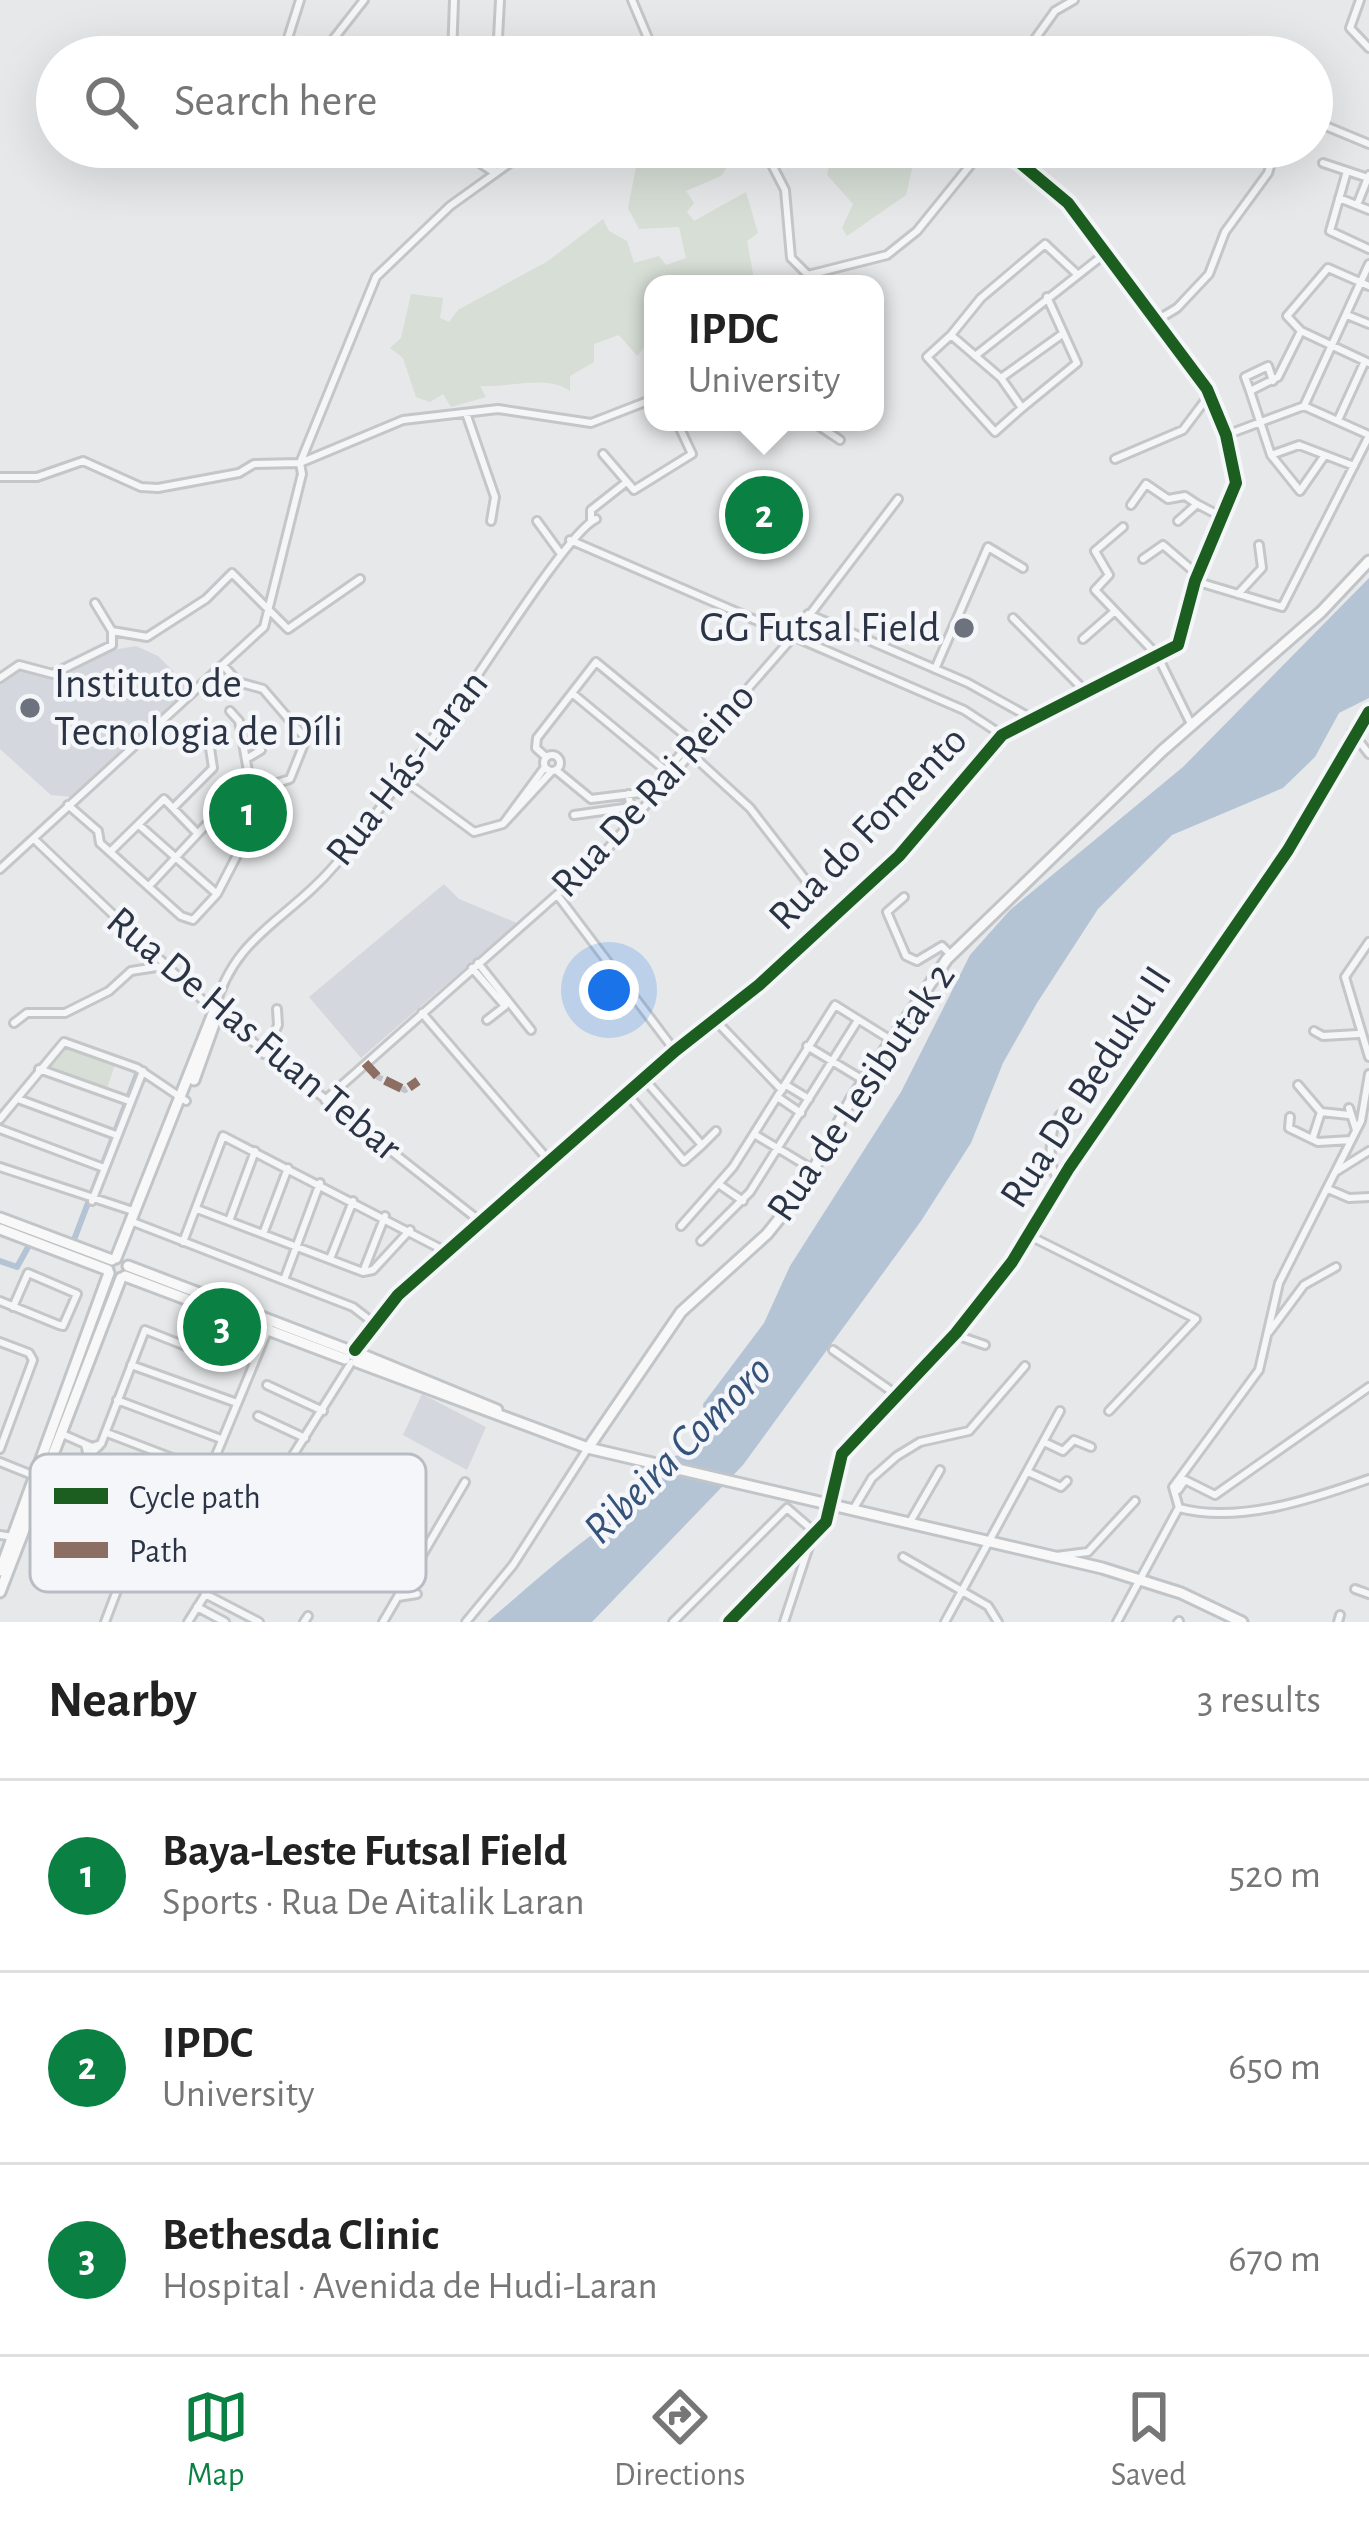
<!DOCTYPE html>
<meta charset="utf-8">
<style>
body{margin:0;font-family:"Alegreya Sans",sans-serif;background:#f6f6f6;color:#222}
.you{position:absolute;left:609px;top:990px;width:42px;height:42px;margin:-30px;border:9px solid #fff;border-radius:50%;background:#1a73e8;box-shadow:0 0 0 18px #1a73e833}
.badge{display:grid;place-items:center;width:78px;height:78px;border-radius:50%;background:#0b8043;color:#fff;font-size:39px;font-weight:700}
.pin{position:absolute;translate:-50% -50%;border:6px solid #fff;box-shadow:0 3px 12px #0006}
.popup{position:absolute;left:644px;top:275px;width:240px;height:156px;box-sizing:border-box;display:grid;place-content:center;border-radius:24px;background:#fff;filter:drop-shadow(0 3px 9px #0005);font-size:39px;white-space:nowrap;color:#767676}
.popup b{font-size:45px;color:#222}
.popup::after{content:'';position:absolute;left:50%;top:100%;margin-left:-24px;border:24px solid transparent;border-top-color:#fff}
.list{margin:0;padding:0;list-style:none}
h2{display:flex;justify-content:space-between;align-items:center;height:156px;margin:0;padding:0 48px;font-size:51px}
h2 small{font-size:39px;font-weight:400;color:#767676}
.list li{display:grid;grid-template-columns:78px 1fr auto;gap:36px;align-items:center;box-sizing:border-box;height:192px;padding:0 48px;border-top:3px solid #e0e0e0}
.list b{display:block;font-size:45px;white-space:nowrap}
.list p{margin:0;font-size:39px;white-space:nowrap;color:#767676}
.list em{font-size:39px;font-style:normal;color:#767676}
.icon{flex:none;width:66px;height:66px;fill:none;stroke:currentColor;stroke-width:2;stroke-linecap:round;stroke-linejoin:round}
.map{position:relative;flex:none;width:1369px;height:1622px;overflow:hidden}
.search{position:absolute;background:#fff;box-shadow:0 12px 48px #0002;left:36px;right:36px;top:36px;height:132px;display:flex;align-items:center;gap:30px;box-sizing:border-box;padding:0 42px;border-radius:66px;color:#767676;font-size:45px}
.sheet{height:732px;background:#fff}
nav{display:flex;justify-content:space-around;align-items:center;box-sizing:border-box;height:168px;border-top:3px solid #e0e0e0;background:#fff;font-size:33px;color:#767676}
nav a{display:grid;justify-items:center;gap:6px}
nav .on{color:#0b8043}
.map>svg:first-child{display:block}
</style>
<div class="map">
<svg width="1369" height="1622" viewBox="0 0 1369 1622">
<rect width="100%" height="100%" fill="#e6e8ea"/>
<path fill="#d4d7dd" d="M136,646L158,656L190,688L72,797L51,795L0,749V681L17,667L54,678L101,652Z
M444,884L459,899L517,923L361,1058L309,997Z
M422,1394L486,1427L467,1470L403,1435Z"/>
<path fill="#d6ded6" d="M672,147H738L727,154L729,164L721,176L686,191L694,203L687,212L694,221L746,192L758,233L747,241L755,284H653V337L637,356L619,335L594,344V362L570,376V391C548,374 507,388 480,386L486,397L451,407L443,394L430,402L416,397L403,358L390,348L401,338L411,294L443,298L440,318L449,322L458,310L548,261L603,219L609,231L627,241L634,263L659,256L666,265L686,258L679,227L639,229L628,208L637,162L647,165L651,152Z
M862,147H917L906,195L847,236L842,228L853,204L827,175C830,156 844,151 862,147Z
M66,1048L115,1065L106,1091L44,1069Z"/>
<path fill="#b4c4d5" d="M1369,578V698L1339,713L1315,757L1283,788L1172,835L1098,909L1037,1003L1003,1063L971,1143L921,1221L743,1465L592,1622H487C518,1596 549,1568 581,1543C615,1517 636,1503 652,1461L684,1454L706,1432L703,1404L764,1323L790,1266L901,1092L970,955L1010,910L1183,767Z"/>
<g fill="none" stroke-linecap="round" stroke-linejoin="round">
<path stroke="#b4c4d5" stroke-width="6" d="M72,1245L139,1069
M0,1261L17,1267L32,1240"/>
<path stroke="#c1c4c9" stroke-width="6" stroke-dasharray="6 3" stroke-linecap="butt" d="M365,1063L378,1077L405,1090L418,1081"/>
<g stroke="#c4c6c8" stroke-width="12">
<path id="minor" d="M632,0L656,57
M1360,0L1350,28L1369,48
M293,57L288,38L300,0
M312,57L328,46L364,0
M452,57L454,0
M497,57L500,0
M1022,57L1055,11L1074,0
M1328,127L1369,144
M455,147L492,171
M492,147L494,172
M763,147L785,190L791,258L808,275L887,255L917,231L985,147
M1323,163L1347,171
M1368,178L1347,171L1330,231L1369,249
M1339,198L1369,210
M1357,205L1369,175
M1047,297L1077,363L1022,408L1001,378L951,335L981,298L1045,244L1077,274
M1347,315L1369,324
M1154,322L1177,308L1209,274L1225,232L1268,173L1276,147
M1301,331L1287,316L1328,268L1369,286
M951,335L927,357L995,432L1022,408
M975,356L1106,253
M1001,378L1061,335
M1250,391L1245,377L1268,366L1273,381
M1304,406L1369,435
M466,413L495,497L491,521
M1338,420L1365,361
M813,422L840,440
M1226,435L1304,406L1369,264
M603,454L634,490L692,454L677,422
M1271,455L1300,491L1325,455
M1115,459L1183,430L1210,394
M1354,466L1299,445L1271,455L1250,391L1278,377L1301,331L1369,363
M0,477H37L83,461L141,487L158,488L239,473L254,464L300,463L403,420L498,409L591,423L653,399
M1131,505L1146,484L1168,499L1185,496L1197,504
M537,521L561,554
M591,521V510L624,484
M1178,521L1197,504L1224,518
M1123,527L1095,551L1109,575L1095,590L1157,655L1192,726
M570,540L964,710L1002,735
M1143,559L1163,545L1198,575
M1195,581L1282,607L1369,436
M1238,594L1262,568L1259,545
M808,614L968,683L1031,718
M1013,618L1085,691
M112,631L147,637L206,599L232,573L288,629L360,579
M1083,639L1115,611
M935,669L988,547L1023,568
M0,678L19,665L53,674L112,645V631L95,603
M572,693L666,771
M230,711L239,721L251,788
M1352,732L1369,754
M691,754L750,808L811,887
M544 763a8 8 0 1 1 16 0a8 8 0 1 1-16 0Z
M546,757L536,748L537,738L596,662L692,741L648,792L591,799L557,771
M246,759L261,750
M545,767L503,824L551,772
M401,778L474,832L503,824
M68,805L98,831L100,843L181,916L193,920L217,894L248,834L224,809
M174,807L213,768L207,728
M574,815L631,807L628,794
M139,825L217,894
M34,839L214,1011L481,1222
M110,852L164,799L197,833
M0,869L264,627L302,474L300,463L376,277L450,206L532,147
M149,886L232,797L290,779L306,739L263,689L238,682L223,665
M558,896L675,1051
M904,897L887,912L906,956L917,961L942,946L951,955
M1369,942L1345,977L1369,1057
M478,963L531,1030
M472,968L505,1006L487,1020
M214,1011C234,934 289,920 335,865C375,818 410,766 448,718C476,681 568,531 596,519
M422,1013L550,1162
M716,1021L782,1090
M14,1023L27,1013H65L109,991L131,971L163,966
M1314,1031L1323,1036L1358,1034
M807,1046L865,1081
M264,1054L278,1025L277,1009
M39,1069L129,1101
M1369,1074L1361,1121L1279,1283L1259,1370L1173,1487L1179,1508C1239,1524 1312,1499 1369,1479
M786,1085L809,1099
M1298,1085L1321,1112
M628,1095L684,1161L702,1145L645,1080
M779,1098L801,1113
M18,1099L116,1135
M325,1100L603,854L792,638L898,499
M1349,1108L1356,1130
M1060,1115C1048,1132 1047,1167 1060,1182
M1290,1117L1289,1128L1318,1142L1351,1140
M0,1119L64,1042L137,1068L186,1101
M0,1129L104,1168
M754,1134L812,1169
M1313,1137L1321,1112L1349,1115
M702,1145L716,1131
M0,1167L133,1211
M1337,1171L1369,1151
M720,1185L743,1201
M1328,1189L1349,1198L1369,1197
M92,1201L143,1071
M197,1209L363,1272L373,1270L410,1230
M229,1221L255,1151
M133,1222L353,1307L375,1324
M681,1226L733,1167L835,1005L891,1040
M263,1234L288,1168
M1028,1235L1196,1319L1109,1411
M701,1241L750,1192L858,1020
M183,1242L223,1136L447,1252
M330,1259L353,1201
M363,1272L385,1216
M284,1280L320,1183
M0,1301L59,1325L63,1326L77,1294L28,1273L13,1307
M1269,1332L1304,1285L1336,1267
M956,1335L985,1345
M0,1342L29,1353L33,1360L0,1449
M355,1350L398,1295L675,1051L759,985L899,856L1002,735L1178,645L1195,581L1236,483L1226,435L1207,389L1068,203L1001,147
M833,1350L897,1395
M131,1365L237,1403
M267,1385L323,1411
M117,1400L221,1439
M258,1416L305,1438
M60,1433L92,1447L101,1444L145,1330L221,1360L240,1357L253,1361
M107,1433L209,1472L269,1327
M1044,1442L1063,1451L1074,1440L1091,1447
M85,1444L88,1456L99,1446
M0,1462L144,1520L105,1622
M168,1462L205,1482L209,1472
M1028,1472L1061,1487L1067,1481
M1178,1490L1185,1480L1215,1495L1369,1387
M854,1508L872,1478L897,1456L920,1442L969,1431L1025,1366
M910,1522L940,1470
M0,1535L13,1537
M1056,1556L1088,1552L1135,1501
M903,1557L988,1606L998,1622
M1355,1589L1369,1594
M205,1594L259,1622
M398,1597L417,1594
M197,1607L225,1622
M188,1622L351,1363
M304,1622L308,1616
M383,1622L465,1482
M466,1622L513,1565L588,1448
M673,1622L787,1508L816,1533
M729,1622L826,1522L842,1454L956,1333L1012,1262L1069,1168L1288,850L1369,712
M784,1622L811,1540
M945,1622L1060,1411
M1117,1622L1178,1509
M1178,1622L1179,1621
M1338,1622L1340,1615"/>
</g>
<g stroke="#c2c5c8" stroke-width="15">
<path id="major" d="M194,1080L214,1024V1011
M0,1218L112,1260
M0,1229L108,1270
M116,1258L214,1011
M128,1266L348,1350
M125,1276L345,1359
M358,1353L497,1410
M357,1362L588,1448L1102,1568L1181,1593L1242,1622
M588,1448L681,1312L767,1234L803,1189L851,1100L947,959L1162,751L1321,612L1369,561
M0,1571L109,1273
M0,1592L121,1278"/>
</g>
<use href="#minor" stroke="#f5f6f7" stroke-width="6"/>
<use href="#major" stroke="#f8f8f8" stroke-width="9"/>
<path stroke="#8d6e63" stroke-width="9" stroke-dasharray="18 9" stroke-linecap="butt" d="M365,1063L378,1077L405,1090L418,1081"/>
<g stroke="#f4f6f9" stroke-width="20">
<path id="cycleway" d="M355,1350L398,1295L675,1051L759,985L899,856L1002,735L1178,645L1195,581L1236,483L1226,435L1207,389L1068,203L1001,147
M729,1622L826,1522L842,1454L956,1333L1012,1262L1069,1168L1288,850L1369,712"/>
</g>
<use href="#cycleway" stroke="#1b5e20" stroke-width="12"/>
</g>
<g fill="#6c737f" stroke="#f4f6f9" stroke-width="4.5">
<circle cx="964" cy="628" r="12"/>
<circle cx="30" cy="708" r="12"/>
</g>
<g text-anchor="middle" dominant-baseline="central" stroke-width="9" stroke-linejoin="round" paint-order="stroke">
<g font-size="42" fill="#2b3445" stroke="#f4f6f9" text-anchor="end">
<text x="940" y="628">GG Futsal Field</text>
<text x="54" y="684" text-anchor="start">Instituto de<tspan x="54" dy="48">Tecnologia de Díli</tspan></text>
</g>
<g font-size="42" fill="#2b3445" stroke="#f4f6f9">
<text transform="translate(407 768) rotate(-52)">Rua Hás-Laran</text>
<text transform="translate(653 790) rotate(-47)">Rua De Rai Reino</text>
<text transform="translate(868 828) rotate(-46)">Rua do Fomento</text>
<text transform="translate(254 1034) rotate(40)">Rua De Has Fuan Tebar</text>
<text transform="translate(1086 1087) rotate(-57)">Rua De Beduku II</text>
<text transform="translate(861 1092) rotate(-56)">Rua de Lesibutak 2</text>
</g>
<g font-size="45" font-style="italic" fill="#34527a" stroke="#f4f6f9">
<text transform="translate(678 1450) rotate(-45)">Ribeira Comoro</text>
</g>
</g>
<rect x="30" y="1454" width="396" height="138" rx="18" fill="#f4f6f9" stroke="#b8bcc3" stroke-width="3"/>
<rect x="54" y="1488" width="54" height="16" fill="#1b5e20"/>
<rect x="54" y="1542" width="54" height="16" fill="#8d6e63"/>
<g font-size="33" fill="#2b3445">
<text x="129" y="1508">Cycle path</text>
<text x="129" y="1562">Path</text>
</g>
</svg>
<div class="you"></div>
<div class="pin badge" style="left:248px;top:813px">1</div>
<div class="pin badge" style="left:764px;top:515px">2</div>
<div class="popup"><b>IPDC</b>University</div>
<div class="pin badge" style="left:222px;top:1327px">3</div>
<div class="search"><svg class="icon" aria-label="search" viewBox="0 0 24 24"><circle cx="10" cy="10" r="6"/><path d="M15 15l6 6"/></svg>Search here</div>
</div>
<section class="sheet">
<h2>Nearby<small>3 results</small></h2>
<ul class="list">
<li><span class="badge">1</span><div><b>Baya-Leste Futsal Field</b><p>Sports · Rua De Aitalik Laran</p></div><em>520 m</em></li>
<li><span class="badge">2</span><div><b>IPDC</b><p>University</p></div><em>650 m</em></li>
<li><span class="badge">3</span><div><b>Bethesda Clinic</b><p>Hospital · Avenida de Hudi-Laran</p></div><em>670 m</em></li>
</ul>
</section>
<nav>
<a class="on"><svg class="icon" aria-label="map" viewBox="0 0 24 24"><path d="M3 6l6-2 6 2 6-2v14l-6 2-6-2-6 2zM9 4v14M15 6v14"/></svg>Map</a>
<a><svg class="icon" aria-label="directions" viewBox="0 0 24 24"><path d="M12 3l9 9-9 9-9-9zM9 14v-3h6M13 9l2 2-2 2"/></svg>Directions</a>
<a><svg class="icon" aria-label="saved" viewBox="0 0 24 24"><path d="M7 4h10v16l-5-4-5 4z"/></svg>Saved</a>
</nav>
